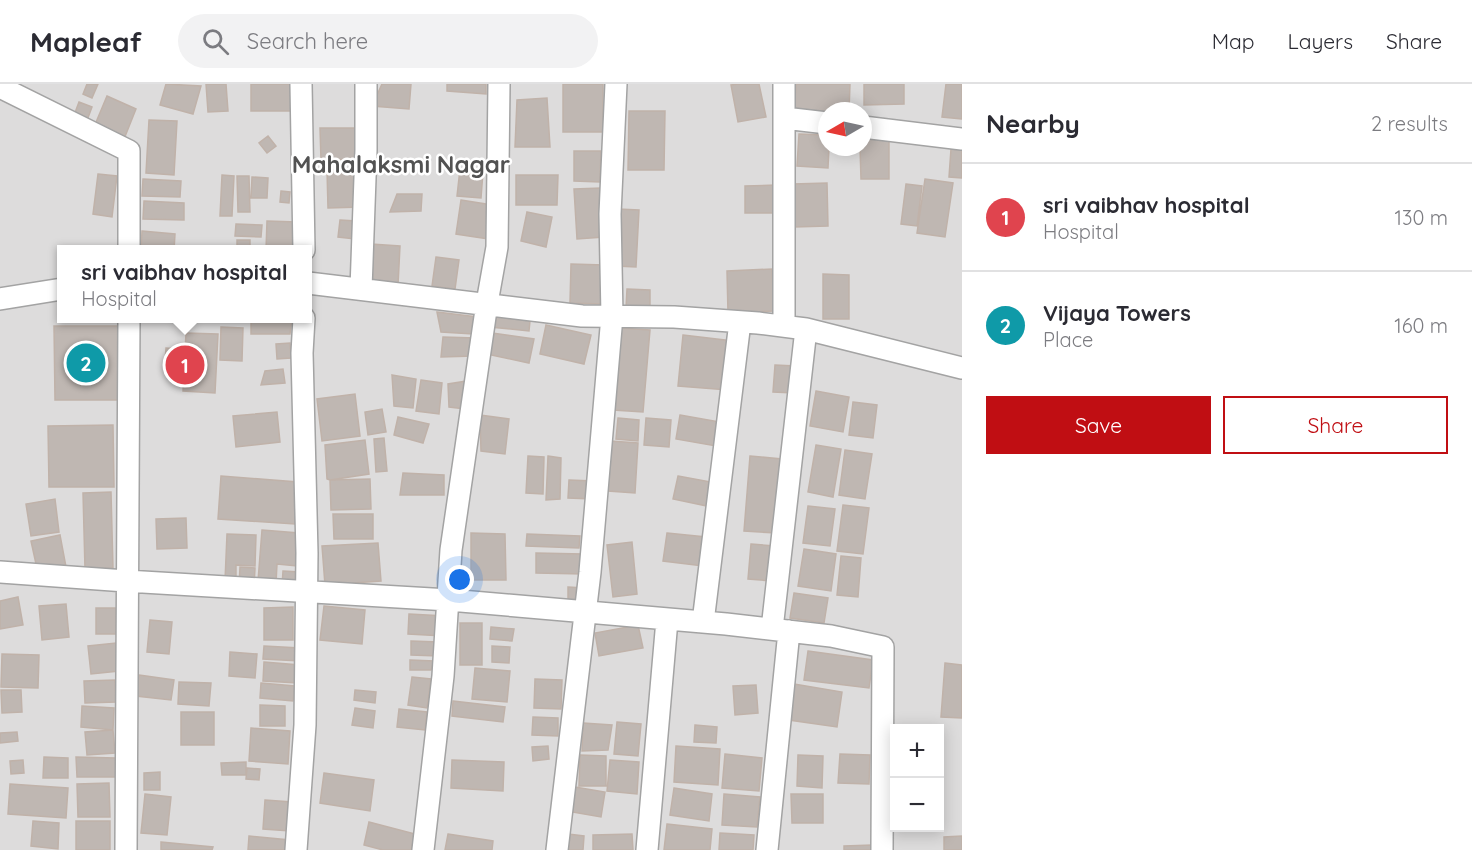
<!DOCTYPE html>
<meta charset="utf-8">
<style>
body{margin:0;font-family:Quicksand,sans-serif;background:#f2f2f3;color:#2b2b33}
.controls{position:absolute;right:18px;bottom:18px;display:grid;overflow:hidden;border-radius:0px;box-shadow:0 3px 15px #0003}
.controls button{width:54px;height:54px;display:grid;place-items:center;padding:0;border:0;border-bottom:2px solid #e1e1e2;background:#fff;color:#2b2b33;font:30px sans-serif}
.compass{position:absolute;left:818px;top:18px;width:54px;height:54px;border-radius:50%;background:#fff;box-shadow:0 3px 15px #0003;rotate:261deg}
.you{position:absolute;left:460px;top:496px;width:21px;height:21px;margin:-15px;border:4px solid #fff;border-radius:50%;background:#1a73e8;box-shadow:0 0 0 9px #1a73e833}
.badge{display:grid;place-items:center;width:39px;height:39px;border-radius:50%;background:#c00e13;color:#fff;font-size:20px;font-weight:700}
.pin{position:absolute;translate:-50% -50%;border:3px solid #fff;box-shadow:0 2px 6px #0006}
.popup{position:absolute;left:57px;top:161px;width:255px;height:78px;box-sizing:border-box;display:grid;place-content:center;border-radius:0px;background:#fff;filter:drop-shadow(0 2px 4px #0005);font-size:20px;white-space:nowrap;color:#7c7c81}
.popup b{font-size:22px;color:#2b2b33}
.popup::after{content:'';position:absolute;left:50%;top:100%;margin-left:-12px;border:12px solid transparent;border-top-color:#fff}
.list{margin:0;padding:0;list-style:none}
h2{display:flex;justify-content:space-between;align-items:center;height:78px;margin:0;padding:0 24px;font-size:26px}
h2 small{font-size:20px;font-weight:400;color:#7c7c81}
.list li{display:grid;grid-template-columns:39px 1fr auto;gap:18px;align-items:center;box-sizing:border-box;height:108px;padding:0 24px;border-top:2px solid #e1e1e2}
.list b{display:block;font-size:22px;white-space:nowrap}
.list p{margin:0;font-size:20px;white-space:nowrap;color:#7c7c81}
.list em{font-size:20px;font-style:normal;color:#7c7c81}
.actions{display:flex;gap:12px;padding:18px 24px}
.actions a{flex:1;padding:14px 0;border:2px solid #c00e13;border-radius:0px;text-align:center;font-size:21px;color:#c00e13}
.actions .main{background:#c00e13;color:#fff}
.icon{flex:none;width:33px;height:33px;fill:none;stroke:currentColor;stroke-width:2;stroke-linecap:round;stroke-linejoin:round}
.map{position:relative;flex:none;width:962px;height:766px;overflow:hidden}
header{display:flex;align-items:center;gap:36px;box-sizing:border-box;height:84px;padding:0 30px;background:#fff;border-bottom:2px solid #e1e1e2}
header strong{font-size:28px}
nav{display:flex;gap:33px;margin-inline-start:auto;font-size:21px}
.search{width:420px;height:54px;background:#f2f2f3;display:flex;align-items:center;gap:15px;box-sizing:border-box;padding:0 21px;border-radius:33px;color:#7c7c81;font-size:22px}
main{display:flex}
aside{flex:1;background:#fff}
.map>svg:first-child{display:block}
</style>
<header>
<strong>Mapleaf</strong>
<div class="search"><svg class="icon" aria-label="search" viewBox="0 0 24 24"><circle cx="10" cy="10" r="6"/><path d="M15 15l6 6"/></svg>Search here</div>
<nav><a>Map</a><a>Layers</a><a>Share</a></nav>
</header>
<main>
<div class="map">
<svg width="962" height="766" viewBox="0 0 962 766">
<rect width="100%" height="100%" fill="#efebe6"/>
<path fill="#dddcdc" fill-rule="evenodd" d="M0,0H962V766H0ZM827,27H863V63H827ZM62,166H308V234H62ZM894,644H940V744H894Z"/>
<path fill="#bfb7b2" stroke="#c0b2a9" stroke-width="1.5" d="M87,0H98L92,14L83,10Z
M166,0L201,2L193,30L160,21Z
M206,0H226L228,27L208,28Z
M251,0H291V27H251Z
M382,0H411L409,25L372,22Z
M447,0H486V10L447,7Z
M563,0H603V48H563Z
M738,0H759L766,33L738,38L731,1Z
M796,0H850L849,27H827V34L794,33Z
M864,0H904V20L864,21Z
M946,0H962V35L942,33Z
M107,12L136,25L124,55L94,43Z
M547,14L550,63H515L517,16Z
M79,18L92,23L86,39L73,34Z
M629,27H665L664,86H628Z
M149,36L177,37L174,91L146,89Z
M320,44H356L358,75L321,76Z
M799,50L827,51V63H829L828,84L797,82Z
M268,52L276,62L267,69L259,59Z
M863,52H889V95H861L860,63H863Z
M951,65L962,66V94L949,93Z
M574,67H601L600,98L574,97Z
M460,85L483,88L481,114L457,112Z
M327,86H361L362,123L328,124Z
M98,90L117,92L112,133L93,130Z
M222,91L234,92L232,132H220Z
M516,91H558L557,121H516Z
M237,92H249L250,128H238Z
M252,93L268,94L267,114H251Z
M143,95L181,97L180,113L142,112Z
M925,95L953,99L945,153L917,149Z
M827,99L828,142L794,143L793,100Z
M906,100L922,102L917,142L901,140Z
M776,101V129H745V102Z
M601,104L604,153L577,155L574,105Z
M281,107L290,108L289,119L280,118Z
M397,110H422L421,127L390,128Z
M461,116L492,121L488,155L456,150Z
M144,117L184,119V136L143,135Z
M618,125L639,126L636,183L616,182Z
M527,128L552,133L546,163L521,157Z
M340,136L356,137L355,155L338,153Z
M267,137L297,138L296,166H266Z
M236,140L262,141L261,153L235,152Z
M142,147L175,150L174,166H141Z
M237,156H250V166H237Z
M371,160L400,162L398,201L369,199Z
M436,173L459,176L455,205L432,202Z
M571,180L604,181L603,220L570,219Z
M772,185L774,227L728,229L727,187Z
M823,190L849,191V235H823Z
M627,205L650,206V225L626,224Z
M437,228L477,233L473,250L441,248Z
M493,232L530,237L529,247L490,243Z
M251,234H292L290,250H251Z
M546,241L591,251L584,280L540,270Z
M54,242H118V316H55Z
M221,243L243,244L242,277L220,276Z
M620,244L650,246L643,328L613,326Z
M186,249L218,250L215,309L183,307Z
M492,249L534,255L529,279L491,271Z
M683,251L733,257L728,306L678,302Z
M443,253L476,254L474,272L441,273Z
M290,259L291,274L277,275L276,260Z
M166,264L177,265L176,279L165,278Z
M775,281L795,282L794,309L773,308Z
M283,285L285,299L261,301L265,287Z
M392,291L416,295L413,324L394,322Z
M421,296L442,299L439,330L416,327Z
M467,297L465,325L449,323L448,300Z
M816,307L849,313L843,348L810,342Z
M355,310L360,352L322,357L317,315Z
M853,318L877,321L873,354L849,351Z
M382,325L386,348L368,351L365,328Z
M277,328L280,358L236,363L233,332Z
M480,331L509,335L505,370L481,367Z
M680,331L720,338L716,362L676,355Z
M398,333L429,340L423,359L394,351Z
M618,334L639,336L638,357L616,355Z
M646,334L671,336L669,363L644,361Z
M113,341L114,403H49L48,342Z
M384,354L387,387L376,388L374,355Z
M365,356L369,390L330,396L327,395L325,361Z
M610,357L638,359L635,409L608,407Z
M816,361L841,365L833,413L808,408Z
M845,366L872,370L865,415L839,411Z
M528,372L544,373L543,410L526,409Z
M548,372L561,374L560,415L546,416Z
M750,372L782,375L776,449L744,447Z
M403,389L444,391V411H400Z
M221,392L298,398L295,440L218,435Z
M678,392L711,398L707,422L673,415Z
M370,395L371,425L331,426L330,396Z
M569,396L593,397L592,415L568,414Z
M111,408L113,484L85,485L83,409Z
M55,415L59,448L31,452L26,420Z
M843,421L869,424L863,470L837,467Z
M808,422L835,425L830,462L803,459Z
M333,430H373V455H334Z
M186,434L187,464L157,465L156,435Z
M262,446L299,449L297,482L277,480L276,499L258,497Z
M471,449L505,450L506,496H471Z
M667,449L706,453L703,482L663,477Z
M227,450L256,451L255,482L236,481V497H225Z
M527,450L580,452L579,464L526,462Z
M60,451L66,483L38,489L31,457Z
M632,458L637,510L613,513L607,461Z
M378,459L381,497L325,501L322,462Z
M751,460L775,462L772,497L748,495Z
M804,465L836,470L831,507L798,502Z
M536,469L583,470V490L536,489Z
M841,472L861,474L858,513L837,511Z
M240,483L255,484L254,503L239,502Z
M283,487L300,488L299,503L282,502Z
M568,503L584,504V521L568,520Z
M794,509L828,514L824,539L790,534Z
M18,513L23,541L0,545V517Z
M66,520L69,553L42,556L39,522Z
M324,522L365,526L362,560L320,556Z
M293,523V556H264V524Z
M96,524H116V550H96Z
M409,530L445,532L444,552L408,550Z
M150,536L172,538L169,570L147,568Z
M460,539H482V581H460Z
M638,541L643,564L599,572L595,549Z
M491,543L514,545L512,557L490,555Z
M411,557L439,558L438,572L411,571Z
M116,559L119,587L91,590L88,562Z
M264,562L300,564V577L263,575Z
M492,562L510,563L509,579L492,578Z
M808,567L873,576L869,604L804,596Z
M230,568L257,570L255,594L229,592Z
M2,570L39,571L38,604L1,603Z
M410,576L434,577L431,586H410Z
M264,578L300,581L298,599L263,597Z
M945,579L962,581V634L941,633Z
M475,584L510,587L507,618L472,615Z
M139,591L174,596L171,616L136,612Z
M412,593L431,595L427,624L408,621Z
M535,595L562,596L561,625L534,624Z
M115,596L116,618L85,619L84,597Z
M179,598L211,599L209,622L178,620Z
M261,599L295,602L293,617L260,614Z
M794,600L842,608L837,643L789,636Z
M756,601L758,629L735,631L733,602Z
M1,606H21L22,628L2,629Z
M355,606L376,608L375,619L354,616Z
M453,617L505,623L503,638L452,632Z
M260,621L285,622V642H260Z
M82,622L114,624L113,646L81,643Z
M355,624L375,627L373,644L352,641Z
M399,625L427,628L425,646L397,643Z
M181,628H214V661H181Z
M533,633L558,634V652L532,651Z
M617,638L641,640L638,672L614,670Z
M583,639L612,641L608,666L582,667Z
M695,641L717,643L716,659L694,658Z
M251,644L290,647L288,680L249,677Z
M113,646L115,669L87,671L85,648Z
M17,648L18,657L0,659V649Z
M548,662L549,675L533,677L532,663Z
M676,662L720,665L718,701L674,698Z
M725,670L762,674L759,707L722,704Z
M840,670L870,671L869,700L838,699Z
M580,671L606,672V702H579Z
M798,671L823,672L822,704L797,702Z
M44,673L68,674V694H43Z
M76,673L116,674V693H77Z
M23,676L24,689L11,690L10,677Z
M452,676L504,678L503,707L451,704Z
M610,676L639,678L637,710L607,707Z
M246,678V691H222L221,679Z
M247,684L260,685L259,696L246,695Z
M160,688V706H144V689Z
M324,689L374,696L370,727L320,719Z
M109,699L110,733H78L77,700Z
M10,700L68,704L66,734L8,730Z
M575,703L605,708L601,733L572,728Z
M674,704L712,710L709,737L670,731Z
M145,710L171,713L167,751L141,749Z
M724,710L760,713L757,743L722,741Z
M791,710H823V739H792Z
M265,716L292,718L290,747L263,745Z
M33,737L59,739L58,765L31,762Z
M76,737H110V766H76Z
M369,738L415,750L411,766H383L364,761Z
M667,740L712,745L710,766H664Z
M720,749L754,751L753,766H719Z
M448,750L493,757L492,766H445Z
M568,750L584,752L583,766H566Z
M632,750L633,766H593V751Z
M249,752L290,756L289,766H248Z
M962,752V766H944V753Z
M161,758L213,763L212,766H161Z
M872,761V766H844V762Z"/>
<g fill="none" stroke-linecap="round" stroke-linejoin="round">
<g stroke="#a3a3a3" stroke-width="24">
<path id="street" d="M301,0L304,166
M0,3L129,67V166
M784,34L827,39
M863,43L962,55
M308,199L582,232L674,233L758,239L806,245L962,284
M361,205L366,66V0
M0,215L62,205
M784,242V0
M0,488L126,497L449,516L726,540L831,552L883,563L882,766
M703,538L740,238
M772,545L806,245
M126,766L129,234
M296,766L305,641L307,469L302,269L304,234
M423,766L443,592L451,466L487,219L497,163L499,0
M557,766L590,488L612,232L610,130L616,0
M647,766L667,536
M767,766L789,547"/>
</g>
<use href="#street" stroke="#fff" stroke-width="21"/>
</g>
<g text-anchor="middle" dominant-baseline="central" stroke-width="5" stroke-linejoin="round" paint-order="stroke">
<g font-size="24" font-weight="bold" fill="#525252" stroke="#fff">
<text x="401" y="80">Mahalaksmi Nagar</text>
</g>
</g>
</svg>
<div class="controls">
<button>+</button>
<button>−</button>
</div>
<svg class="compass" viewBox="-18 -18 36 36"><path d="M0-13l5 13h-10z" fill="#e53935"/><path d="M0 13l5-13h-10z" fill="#7c7c81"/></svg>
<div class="you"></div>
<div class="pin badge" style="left:185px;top:281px;background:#e0444e">1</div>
<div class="popup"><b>sri vaibhav hospital</b>Hospital</div>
<div class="pin badge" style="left:86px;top:279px;background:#0f9aa8">2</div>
</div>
<aside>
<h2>Nearby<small>2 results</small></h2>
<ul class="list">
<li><span class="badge" style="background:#e0444e">1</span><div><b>sri vaibhav hospital</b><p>Hospital</p></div><em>130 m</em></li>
<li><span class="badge" style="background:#0f9aa8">2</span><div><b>Vijaya Towers</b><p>Place</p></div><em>160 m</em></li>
</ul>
<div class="actions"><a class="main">Save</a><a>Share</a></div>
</aside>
</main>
